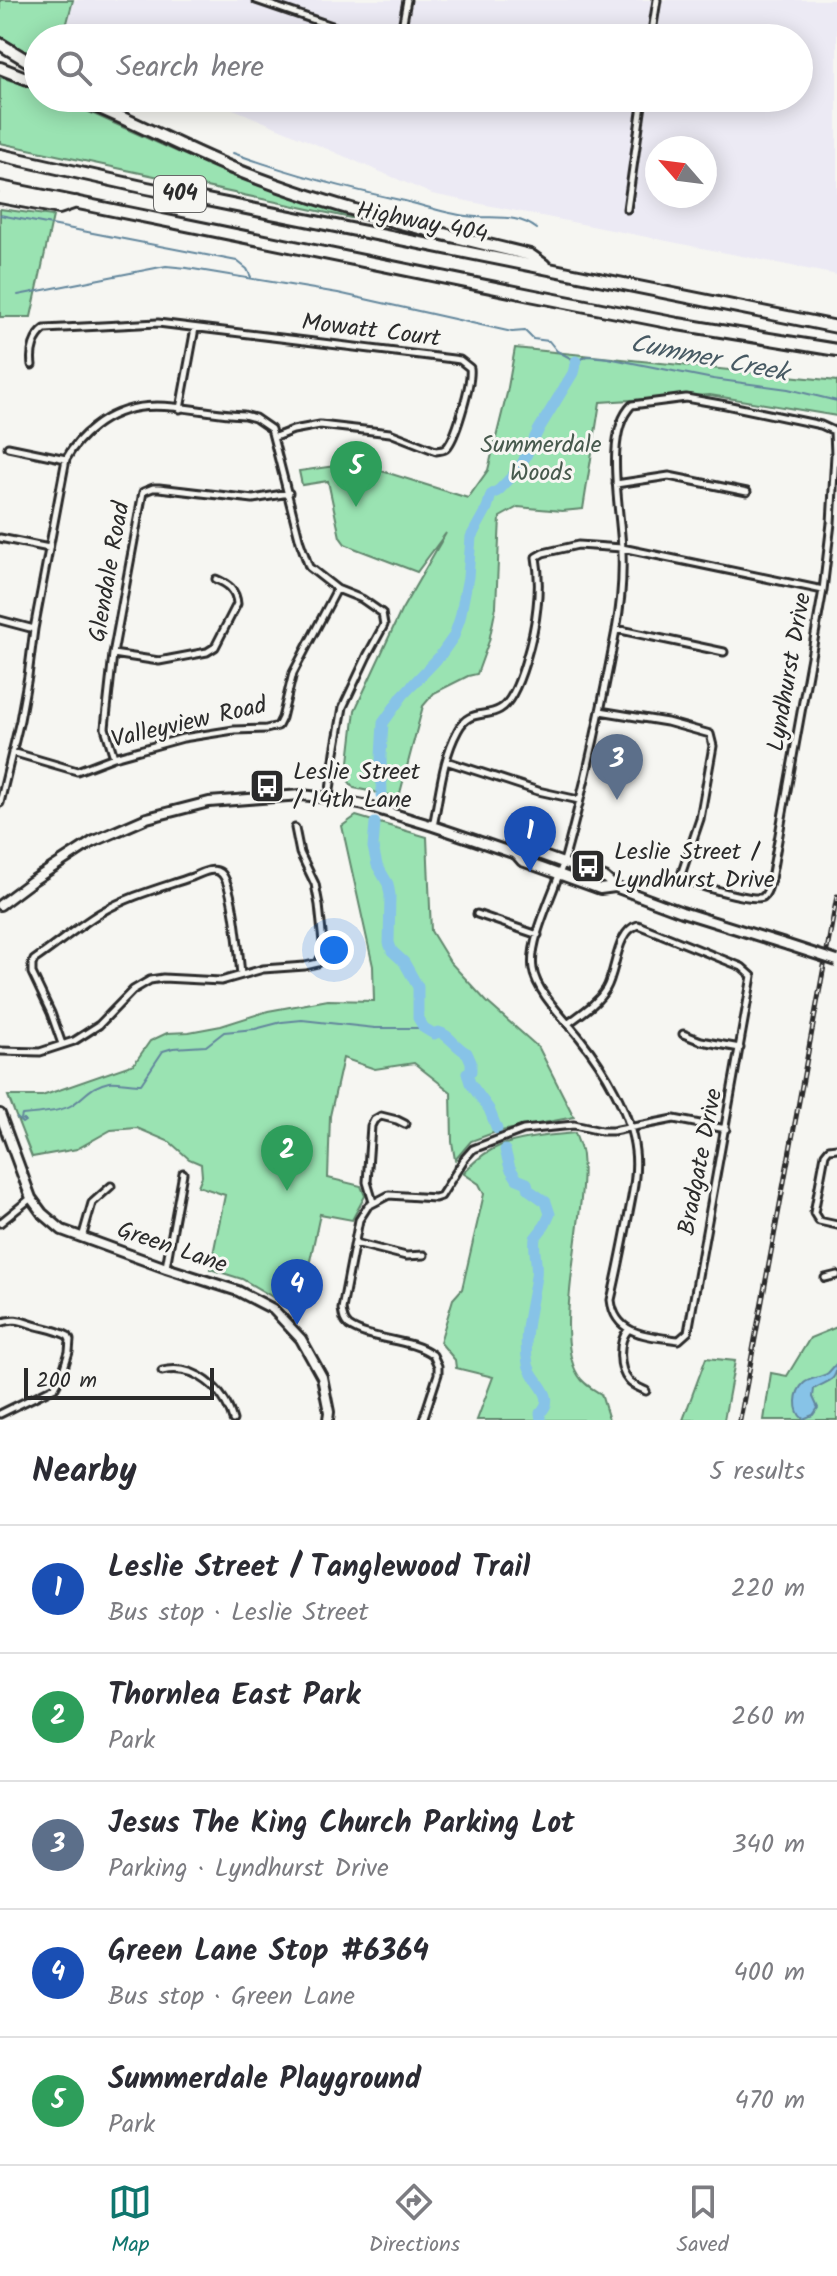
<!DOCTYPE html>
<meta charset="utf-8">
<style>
body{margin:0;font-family:Kalam,sans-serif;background:#f7f7f7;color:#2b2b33}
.compass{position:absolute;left:645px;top:136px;width:72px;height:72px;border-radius:50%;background:#fff;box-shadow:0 4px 20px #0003;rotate:298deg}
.scale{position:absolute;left:24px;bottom:20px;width:190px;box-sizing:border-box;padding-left:8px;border:4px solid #2b2b2b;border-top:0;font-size:22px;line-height:28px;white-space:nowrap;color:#2b2b2b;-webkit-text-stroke:6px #f6f6f2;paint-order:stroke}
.you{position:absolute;left:334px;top:950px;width:28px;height:28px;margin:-20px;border:6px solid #fff;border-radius:50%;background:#1a73e8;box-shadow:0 0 0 12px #1a73e833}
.badge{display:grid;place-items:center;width:52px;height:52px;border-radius:50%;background:#0f766e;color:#fff;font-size:26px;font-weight:700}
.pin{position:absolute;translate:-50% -66px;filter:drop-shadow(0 2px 4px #0008)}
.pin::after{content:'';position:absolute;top:42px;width:28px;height:24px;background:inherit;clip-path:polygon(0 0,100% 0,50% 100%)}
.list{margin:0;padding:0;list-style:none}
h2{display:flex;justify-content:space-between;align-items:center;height:104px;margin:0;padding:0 32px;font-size:34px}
h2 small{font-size:26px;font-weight:400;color:#7c7c81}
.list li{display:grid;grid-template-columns:52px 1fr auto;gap:24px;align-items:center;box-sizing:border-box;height:128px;padding:0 32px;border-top:2px solid #e1e1e2}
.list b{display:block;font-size:30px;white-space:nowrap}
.list p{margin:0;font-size:26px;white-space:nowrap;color:#7c7c81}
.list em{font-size:26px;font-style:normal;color:#7c7c81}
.icon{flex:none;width:44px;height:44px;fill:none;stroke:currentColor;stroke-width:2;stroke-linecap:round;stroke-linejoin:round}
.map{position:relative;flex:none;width:837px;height:1420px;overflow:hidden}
.search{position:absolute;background:#fff;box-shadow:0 4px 20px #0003;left:24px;right:24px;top:24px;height:88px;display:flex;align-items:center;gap:20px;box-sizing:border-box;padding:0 28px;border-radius:44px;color:#7c7c81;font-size:30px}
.sheet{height:744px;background:#fff}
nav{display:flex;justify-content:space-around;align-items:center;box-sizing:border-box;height:112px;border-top:2px solid #e1e1e2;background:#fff;font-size:22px;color:#7c7c81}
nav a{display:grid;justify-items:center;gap:4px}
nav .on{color:#0f766e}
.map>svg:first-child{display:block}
</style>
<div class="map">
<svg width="837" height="1420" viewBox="0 0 837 1420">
<rect width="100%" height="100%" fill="#f6f6f2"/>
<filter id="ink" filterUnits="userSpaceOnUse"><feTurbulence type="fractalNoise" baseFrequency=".0125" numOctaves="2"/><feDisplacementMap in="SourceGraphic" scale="16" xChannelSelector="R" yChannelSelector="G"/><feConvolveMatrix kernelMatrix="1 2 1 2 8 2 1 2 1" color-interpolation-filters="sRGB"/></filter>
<g filter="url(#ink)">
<path fill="#eceaf4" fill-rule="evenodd" d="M73,0H837V275L432,194L208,98H799V38H63ZM657,148H705V196H657Z"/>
<path fill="#9ae3b2" stroke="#62876e" stroke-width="2" d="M0,0H73L63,38H38V60L0,36Z
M0,77L38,89V98H58L180,153L275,191L352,214L351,218L0,143Z
M0,209L53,216L31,317H0Z
M515,348L837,381V416L710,395L600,402L583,509L562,511L518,507L500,517L496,607L489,641L477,674L468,676L434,693L423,706L399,797L354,788L347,779L355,710L401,611L446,533L417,572L354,548L345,544L340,537L328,481L302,485L299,471L335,466L382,471L468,498L488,470L507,393Z
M356,816L427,837L431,931L450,962L487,1002L539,1048L574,1117L496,1132L471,1141L455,1160L452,1142L451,1092L414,1063L375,1069L343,1058L330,1116L328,1178L361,1186L365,1196L352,1220L320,1214L298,1317L271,1296L242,1279L210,1269L225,1195L198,1186L202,1176L201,1164L189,1159L170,1142L137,1128L111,1130L77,1149L32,1157L8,1096H42L134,1064L150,1041L167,1033L189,1032L221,1026L268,1011L328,1000L374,1001L373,966L342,826Z
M575,1133C577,1140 582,1149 582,1156C588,1210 551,1333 578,1375C583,1384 593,1389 601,1394L609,1420H477L493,1377L456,1368L455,1360L440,1342L453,1299L462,1289L484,1194L479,1184L463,1173C472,1164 481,1155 493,1149C513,1138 552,1135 575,1133Z
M837,1327V1420H764L771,1373L787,1376L810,1338Z
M706,1358L735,1361L724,1420H683Z"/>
<path fill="#87c3e7" stroke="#62869c" stroke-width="2" d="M837,1363C837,1383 827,1380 814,1389L813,1397L818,1408L813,1415L803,1419C793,1411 794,1392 804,1383C809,1378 821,1378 828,1373C831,1370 834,1366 837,1363Z"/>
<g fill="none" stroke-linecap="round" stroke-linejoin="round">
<path stroke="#62869c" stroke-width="2" d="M233,153C288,173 344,188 400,200C422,205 444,213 466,216C491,220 516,212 537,229
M0,215L237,261L247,269L251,277
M18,295L166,266L187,268L338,293L512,332L525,331L533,339L549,341L557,351L576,361L588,356L608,358L713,379L788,389L837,401
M17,1118L22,1123L25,1121L21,1119L22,1115C35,1114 62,1111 72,1105C86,1096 90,1086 109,1082C116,1081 133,1084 141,1084L163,1051L173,1048L206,1046L224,1032L255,1029L282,1022L302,1020L375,1028H424"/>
<path stroke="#87c3e7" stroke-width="11" d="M382,795L381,756L383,723L403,695L440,656L454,636L460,618L468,577L471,537L487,508L491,495L499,490L520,468L539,429L573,373L576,361
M375,823L373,847L377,865L388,884L390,895L389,943L392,951L404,962L418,987V1018L424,1028L434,1034L438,1032C449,1034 455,1047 467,1053L471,1062V1071L467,1073L470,1083L489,1109L497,1129
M505,1150L510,1168L517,1179L527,1183L529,1190L546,1202L550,1214L545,1225L535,1238C533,1251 538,1263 536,1276C532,1306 522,1333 528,1364C532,1383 559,1395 540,1413L541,1420"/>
<g stroke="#2b2b2b" stroke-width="11">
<path id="street" d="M256,0L367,38
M400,38L407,0
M651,38L657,0
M627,209L643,98
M32,365C30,351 34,337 45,329L158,323L453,359L460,360L470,368C472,382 457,434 448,446C444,451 442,450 436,451L390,433L320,425L293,430L275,437
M180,409L195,328
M8,447L66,459
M616,484L669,476L747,492
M0,538L49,548
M0,620L34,629
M616,629L724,652
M113,654L159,661L207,652L215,647L237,604C236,590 228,584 216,579
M12,752L77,771L114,757L183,738L234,730L266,729L278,726L282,718L293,673L337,589
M114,757L105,728L106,718L113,654L143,492L153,488H159L253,499L289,493
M446,761L538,791L579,800
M0,803L20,720L28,676L34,629L66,459C73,446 82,436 94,427C141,390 190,413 244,415L255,418L271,429L300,542L309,567L337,589L362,599L382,613L384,625L367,656L343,707L335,752L329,798
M433,826C440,794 442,759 458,730C469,709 485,718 500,709C520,698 535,629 537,607C539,590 539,574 536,557L543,553L578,545L622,548L823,590
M477,914L538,935
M569,1023C582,1013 597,1004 606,989C617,970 616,931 638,925L742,967L752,976L688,1332L679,1340C649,1336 615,1336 611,1300C617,1274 622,1249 627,1223C631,1200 638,1175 635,1151C631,1113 604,1068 580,1038C566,1020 536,992 533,969C528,939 558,885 566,854C586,781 602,705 616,630C621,604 623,579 622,552C622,515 602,434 632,405L686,398L726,405L821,425L834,431L835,455L831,523L823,590L771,879C769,885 768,893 763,897C755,902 691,885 683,877L682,872L700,819L713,746L710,734L667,722L600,711
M683,1034L701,1041L740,1048
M62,1044L51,1013L32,973V965L34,960C56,945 77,927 100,913C129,896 160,888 192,877C200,874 213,866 221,873C234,884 239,956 241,975
M0,1051L40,1052L74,1041L99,1025L133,990L150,980L163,978L221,981L263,969L305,966L318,963L324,952L319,905L315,884L300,853L295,828
M837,1148L829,1149L825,1154L814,1213L819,1221L837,1225
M373,1202L367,1182L371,1126L374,1120L381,1116L397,1120L405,1124
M0,1223L31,1198
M82,1238L92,1203L111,1186
M355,1243L406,1256L424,1255
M166,1267L183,1173
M825,1278L837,1275
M0,1323C15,1317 23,1322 37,1326C49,1329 57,1330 68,1336L70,1340L69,1352L62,1374L55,1387L0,1414
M628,1330C618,1341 618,1369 629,1381C633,1386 641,1388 646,1391
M162,1371C195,1363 224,1389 233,1420
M423,1420L438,1374V1366L433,1355C411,1338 371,1341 349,1326C343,1321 343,1315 342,1309L359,1220L368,1206L389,1195L435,1198L441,1196L465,1158L473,1149L523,1130L574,1125L601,1131H613L674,1119L726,1129"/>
</g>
<g stroke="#2b2b2b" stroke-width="14">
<path id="secondary" d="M516,854L527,850L605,878L615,887L682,912L788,945
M0,905L32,881L92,842L147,818L209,802L301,795L329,798L364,805L433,826L516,854L522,861L600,889L615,887
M0,1114L31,1198L42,1213L62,1230L166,1268L238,1291L273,1309L301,1339L322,1377L329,1412L328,1420"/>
</g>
<g stroke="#2b2b2b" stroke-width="16">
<path id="highway" d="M0,44L38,67
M0,68L38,83
M76,98C129,119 179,146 232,168C328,207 429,231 530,255L544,265
M0,155L147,188L837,327
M0,187L530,295L678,324L837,350
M0,197L59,208L76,202"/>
</g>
<use href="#street" stroke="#f6f6f2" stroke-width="5"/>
<use href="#secondary" stroke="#f6f6f2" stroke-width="8"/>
<use href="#highway" stroke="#f6f6f2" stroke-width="10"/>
<g stroke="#2b2b2b" stroke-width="5">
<path id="rail" d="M740,1420L837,896"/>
</g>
<use href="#rail" stroke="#f6f6f2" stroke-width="2" stroke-dasharray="6" stroke-linecap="butt"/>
<g stroke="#2b2b2b" stroke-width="14" stroke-linecap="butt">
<path id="secondary-bridge" d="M788,945L837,961"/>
</g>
<use href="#secondary-bridge" stroke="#f6f6f2" stroke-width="8"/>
</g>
</g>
<defs>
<g id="bus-square" transform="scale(1.8)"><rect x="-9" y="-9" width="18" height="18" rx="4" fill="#2b2b2b" stroke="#f6f6f2"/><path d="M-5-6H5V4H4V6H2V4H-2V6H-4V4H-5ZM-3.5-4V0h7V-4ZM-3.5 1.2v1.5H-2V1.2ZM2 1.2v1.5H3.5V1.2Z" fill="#fff"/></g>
</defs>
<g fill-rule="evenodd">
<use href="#bus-square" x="267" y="786"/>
<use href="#bus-square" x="588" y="866"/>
</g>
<g text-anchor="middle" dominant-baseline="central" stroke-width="6" stroke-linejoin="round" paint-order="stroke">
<rect fill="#f6f6f2" stroke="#686867" stroke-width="2" x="154" y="176" width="52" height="36" rx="6"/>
<g font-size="22" font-weight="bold" fill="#2b2b2b">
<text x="180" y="194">404</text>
</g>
<g font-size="24" fill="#2b2b2b" stroke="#f6f6f2">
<text transform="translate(422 223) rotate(11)">Highway 404</text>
<text transform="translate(371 331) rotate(7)">Mowatt Court</text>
<text transform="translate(110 572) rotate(-80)">Glendale Road</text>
<text transform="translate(790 672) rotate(-80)">Lyndhurst Drive</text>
<text transform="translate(189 723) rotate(-13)">Valleyview Road</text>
<text transform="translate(701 1162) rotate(-79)">Bradgate Drive</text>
<text transform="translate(172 1248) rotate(19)">Green Lane</text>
</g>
<g font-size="24" fill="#47594d" stroke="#f6f6f2">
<text x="541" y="445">Summerdale<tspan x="541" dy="28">Woods</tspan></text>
</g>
<g font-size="24" fill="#2b2b2b" stroke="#f6f6f2" text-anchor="start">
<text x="293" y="772">Leslie Street<tspan x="293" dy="28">/ 14th Lane</tspan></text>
<text x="614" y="852">Leslie Street /<tspan x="614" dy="28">Lyndhurst Drive</tspan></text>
</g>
<g font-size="26" font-style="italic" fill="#475963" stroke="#f6f6f2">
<text transform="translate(709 359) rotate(11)">Cummer Creek</text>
</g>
</g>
</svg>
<svg class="compass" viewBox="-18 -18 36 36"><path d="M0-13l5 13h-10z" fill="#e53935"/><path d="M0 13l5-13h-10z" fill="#7c7c81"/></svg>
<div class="scale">200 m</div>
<div class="you"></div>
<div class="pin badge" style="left:530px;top:872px;background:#1a4fb4">1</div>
<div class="pin badge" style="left:287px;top:1191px;background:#2e9e5b">2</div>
<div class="pin badge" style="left:617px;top:800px;background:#5c6f8a">3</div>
<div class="pin badge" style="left:297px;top:1325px;background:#1a4fb4">4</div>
<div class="pin badge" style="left:356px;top:507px;background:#2e9e5b">5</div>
<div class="search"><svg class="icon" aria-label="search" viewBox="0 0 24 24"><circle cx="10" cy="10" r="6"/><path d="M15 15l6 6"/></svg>Search here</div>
</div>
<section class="sheet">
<h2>Nearby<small>5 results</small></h2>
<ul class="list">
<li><span class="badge" style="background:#1a4fb4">1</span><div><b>Leslie Street / Tanglewood Trail</b><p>Bus stop · Leslie Street</p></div><em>220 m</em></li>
<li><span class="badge" style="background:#2e9e5b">2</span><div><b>Thornlea East Park</b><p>Park</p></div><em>260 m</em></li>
<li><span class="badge" style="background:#5c6f8a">3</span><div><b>Jesus The King Church Parking Lot</b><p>Parking · Lyndhurst Drive</p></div><em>340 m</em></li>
<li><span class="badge" style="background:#1a4fb4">4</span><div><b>Green Lane Stop #6364</b><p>Bus stop · Green Lane</p></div><em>400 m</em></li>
<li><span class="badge" style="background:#2e9e5b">5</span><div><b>Summerdale Playground</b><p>Park</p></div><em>470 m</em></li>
</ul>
</section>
<nav>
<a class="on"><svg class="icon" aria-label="map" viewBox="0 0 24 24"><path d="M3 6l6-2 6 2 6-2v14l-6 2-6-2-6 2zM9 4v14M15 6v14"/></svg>Map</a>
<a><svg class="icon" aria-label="directions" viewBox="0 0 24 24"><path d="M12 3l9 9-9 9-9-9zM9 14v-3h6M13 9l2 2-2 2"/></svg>Directions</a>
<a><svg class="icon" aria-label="saved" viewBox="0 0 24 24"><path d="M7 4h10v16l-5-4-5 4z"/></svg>Saved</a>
</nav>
